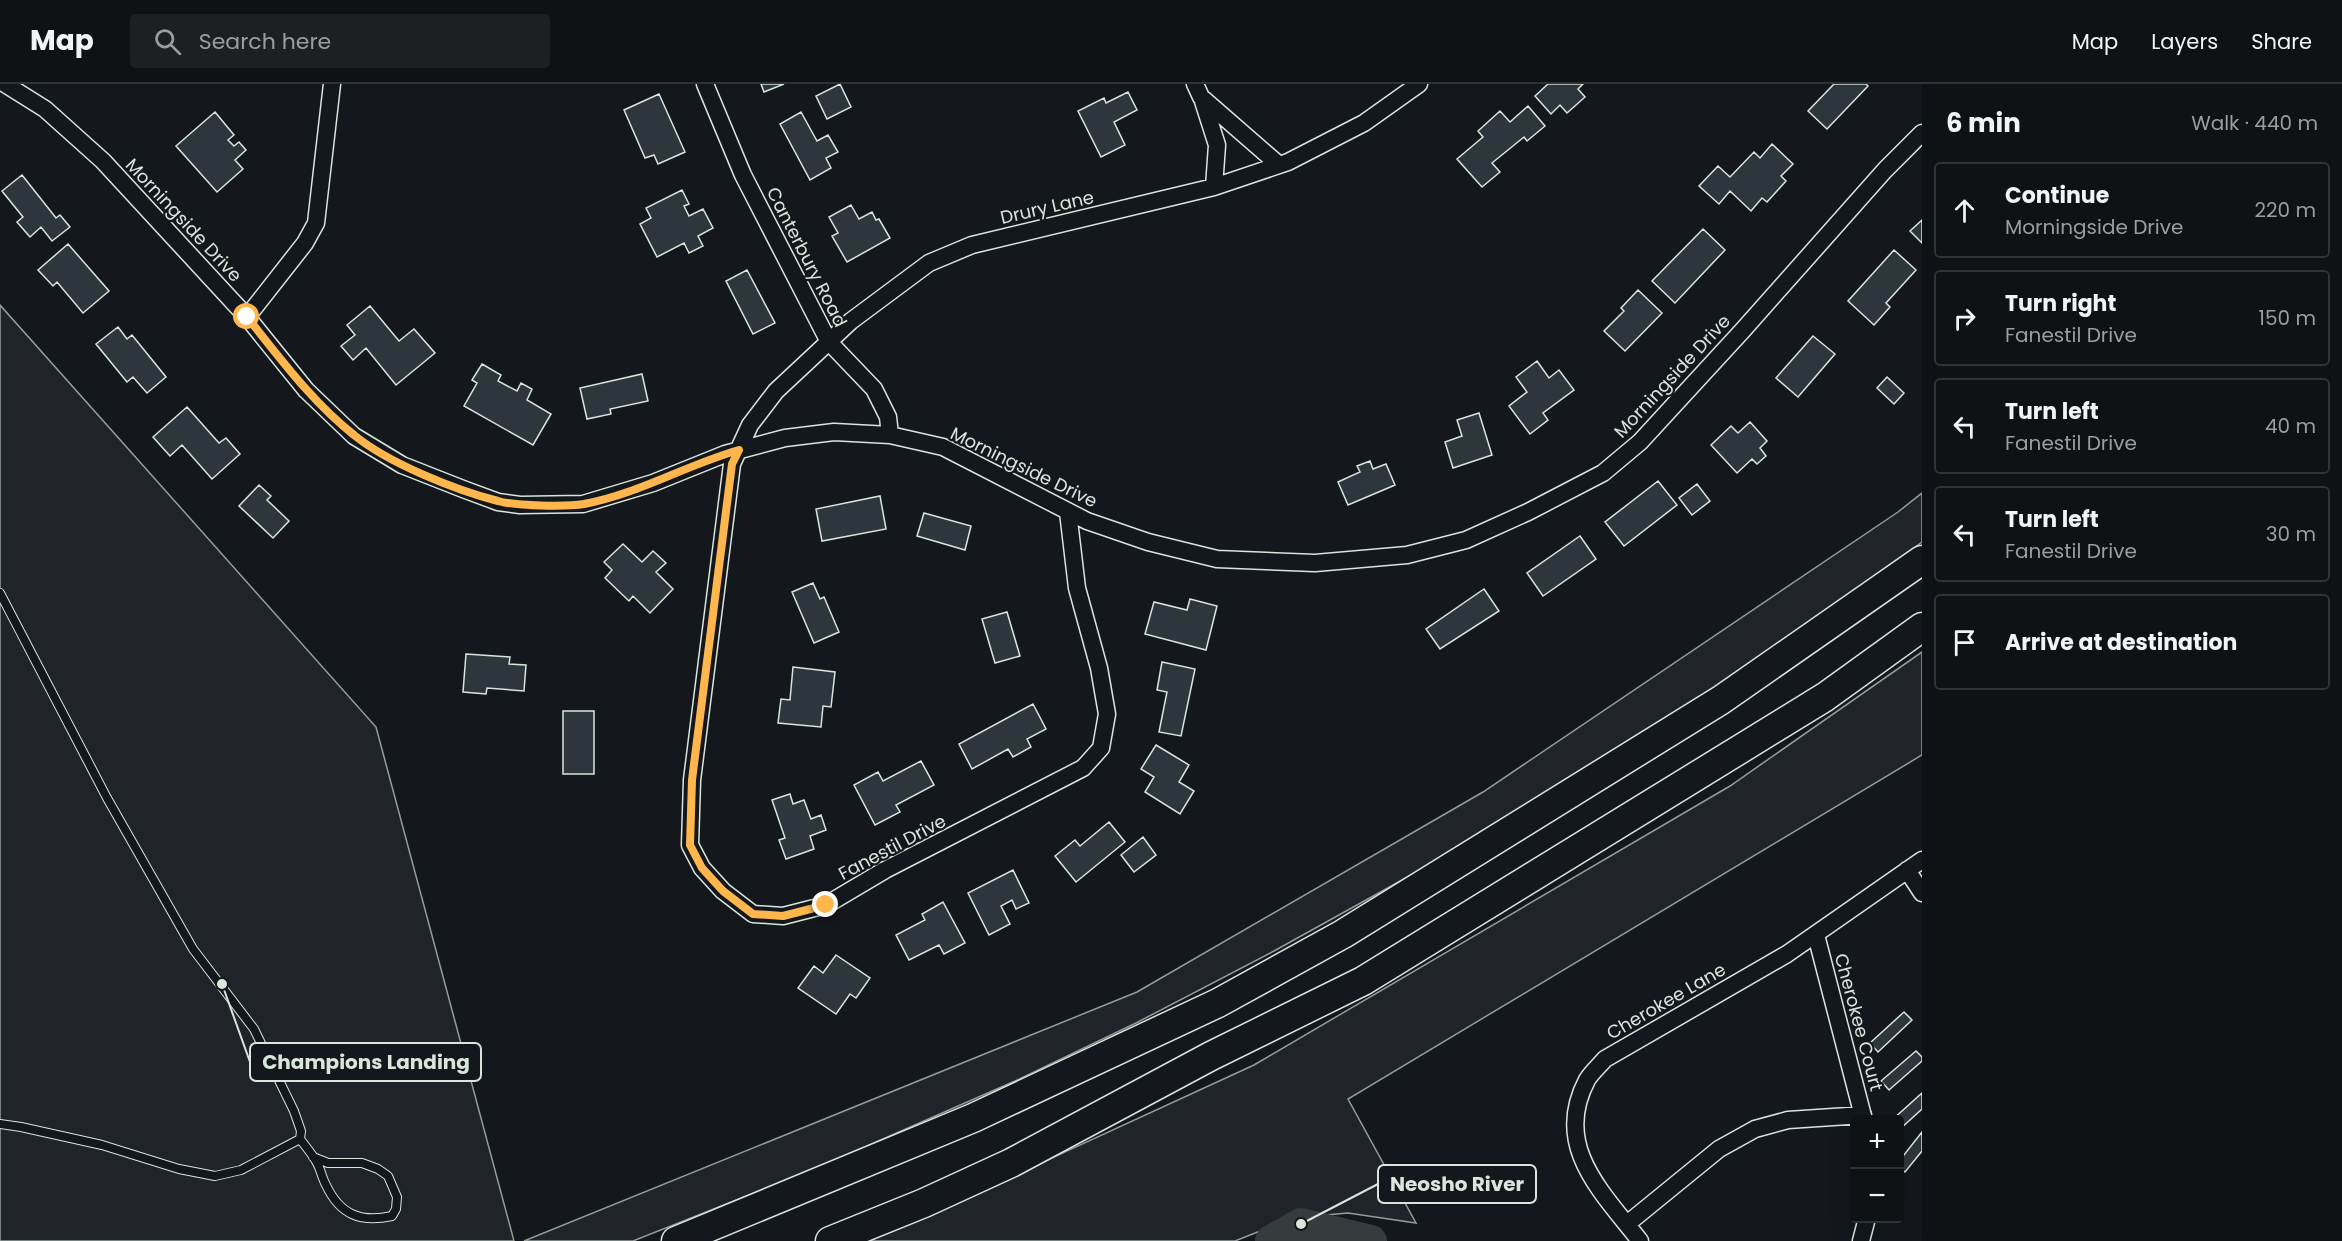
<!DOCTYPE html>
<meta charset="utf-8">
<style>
body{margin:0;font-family:Poppins,sans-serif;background:#1d2022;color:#f1f3f6}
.controls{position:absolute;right:18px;bottom:18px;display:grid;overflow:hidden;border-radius:6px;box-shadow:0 6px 24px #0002}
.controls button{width:54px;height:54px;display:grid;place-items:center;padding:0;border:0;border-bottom:2px solid #2f3234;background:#0f1215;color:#f1f3f6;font:30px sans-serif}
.stop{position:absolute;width:18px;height:18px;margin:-14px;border:4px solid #ffb74d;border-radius:50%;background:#fff}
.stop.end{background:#ffb74d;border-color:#fff;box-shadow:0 2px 6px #0008}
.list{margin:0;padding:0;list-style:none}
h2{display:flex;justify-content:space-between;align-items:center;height:78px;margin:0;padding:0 24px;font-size:26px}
h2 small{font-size:20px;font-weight:400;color:#9b9ea0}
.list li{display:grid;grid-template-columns:39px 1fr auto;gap:18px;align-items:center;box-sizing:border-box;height:96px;margin:0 12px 12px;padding:0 12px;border:2px solid #2f3234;border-radius:6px}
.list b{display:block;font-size:22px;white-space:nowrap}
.list p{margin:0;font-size:20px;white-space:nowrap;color:#9b9ea0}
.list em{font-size:20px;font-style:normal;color:#9b9ea0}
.icon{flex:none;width:33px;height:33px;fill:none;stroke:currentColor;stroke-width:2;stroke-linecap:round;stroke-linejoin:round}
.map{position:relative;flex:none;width:1922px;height:1157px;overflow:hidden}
header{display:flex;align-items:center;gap:36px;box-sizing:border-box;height:84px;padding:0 30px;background:#0f1215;border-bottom:2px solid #2f3234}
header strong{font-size:28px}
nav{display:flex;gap:33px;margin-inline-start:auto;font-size:21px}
.search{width:420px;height:54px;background:#1d2022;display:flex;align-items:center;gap:15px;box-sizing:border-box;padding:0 21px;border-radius:6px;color:#9b9ea0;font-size:22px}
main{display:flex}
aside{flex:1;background:#0f1215}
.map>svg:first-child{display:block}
</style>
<header>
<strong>Map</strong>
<div class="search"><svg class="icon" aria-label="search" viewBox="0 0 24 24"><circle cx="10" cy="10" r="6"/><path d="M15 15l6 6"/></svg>Search here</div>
<nav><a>Map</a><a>Layers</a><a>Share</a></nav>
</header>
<main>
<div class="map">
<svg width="1922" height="1157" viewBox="0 0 1922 1157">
<rect width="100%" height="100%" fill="#14181c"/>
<path fill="#202428" stroke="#939e99" stroke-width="1.5" d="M0,221L376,643L514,1157H0Z
M1922,409V458L1751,580L1594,681L1440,775L1274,867L1136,939L1015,997L817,1084L633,1157H524L1137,908L1483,708L1898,428Z
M1922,568V671L1348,1015L1416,1139L1348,1129L1293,1134L1235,1157H862L952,1120L1254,981L1730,702Z"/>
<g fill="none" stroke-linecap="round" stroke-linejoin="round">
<path stroke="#363b3e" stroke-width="32" d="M1271,1157L1301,1140L1371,1157"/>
</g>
<path fill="#2c363c" stroke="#d8e6dc" stroke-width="1.5" d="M761,0H784L764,8Z
M840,0L851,23L827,35L816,12Z
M1548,0H1583L1578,5L1585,13L1567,29L1560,21L1551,30L1535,12Z
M1834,0H1866L1868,2L1827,45L1808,27Z
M1128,8L1137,26L1114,38L1125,61L1101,73L1078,27L1104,14L1106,19Z
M659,10L685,68L658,80L654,71L645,74L624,26Z
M1528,22L1545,42L1527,57L1524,53L1492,79L1500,88L1482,103L1457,75L1483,53L1478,47L1500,27L1510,38Z
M215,28L234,51L228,56L234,62L239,58L246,66L235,76L243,85L217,108L176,62Z
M801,28L817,57L828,51L838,68L826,74L831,84L810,96L780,40Z
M1772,60L1793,80L1781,92L1786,97L1767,118L1762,114L1751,127L1730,107L1719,120L1699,102L1718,82L1730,93L1754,68L1760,74Z
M22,91L56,134L60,131L70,143L52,157L41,143L30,153L17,138L23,133L2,107Z
M682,106L689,120L684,122L689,132L703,125L713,144L698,152L703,162L689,169L684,159L657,173L640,140L651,134L646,124Z
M851,121L859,135L872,128L876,136L879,135L890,154L847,178L832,152L838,149L829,133Z
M1922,136V159L1910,147Z
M1703,145L1725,166L1675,219L1652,197Z
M68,160L109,207L83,229L57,198L53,202L38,186Z
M1894,166L1916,186L1886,219L1890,223L1874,241L1848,217Z
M747,186L775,239L753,250L726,197Z
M1638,206L1662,229L1625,267L1604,247L1624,227L1621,224Z
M370,222L399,257L414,245L435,269L396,301L366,264L353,276L341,262L355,251L347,241Z
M118,243L127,255L132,251L166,293L147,309L133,293L127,298L96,260Z
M1813,252L1835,270L1798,313L1776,294Z
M1537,277L1549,294L1559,286L1574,306L1543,329L1548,336L1530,350L1509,322L1527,308L1516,293Z
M482,280L501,291L498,297L517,307L521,299L532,305L527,316L551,330L533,361L464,322L477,299L472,296Z
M642,290L648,317L610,325L611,330L587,335L580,304Z
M1887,293L1904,309L1894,320L1877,304Z
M187,323L219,359L226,354L240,370L212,395L182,361L170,372L153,353Z
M1479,329L1492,371L1453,384L1445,358L1462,352L1457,336Z
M1750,338L1767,357L1760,364L1766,372L1757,380L1752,375L1737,389L1711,361L1731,342L1738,349Z
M1370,377L1373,385L1386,380L1395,401L1348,421L1338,398L1360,388L1357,382Z
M1658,397L1677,421L1624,462L1605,438Z
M1697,400L1710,417L1692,431L1679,414Z
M259,401L271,412L267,416L289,437L273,454L239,422Z
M880,412L886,445L822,457L816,425Z
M924,429L971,442L965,466L917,452Z
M1580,452L1596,475L1543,512L1527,489Z
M623,460L642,478L653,467L666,479L656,488L673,505L650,529L633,512L629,517L605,494L612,486L604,478Z
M813,499L820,515L824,513L839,548L814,559L792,508Z
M1484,505L1499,527L1440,565L1426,545Z
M1190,515L1217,522L1206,566L1145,550L1154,518L1187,526Z
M1007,528L1020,572L995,579L982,535Z
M466,570L510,573L509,580L526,581L524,607L487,604L486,610L463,608Z
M1162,578L1195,585L1181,652L1159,648L1167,608L1157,606Z
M793,583L835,588L831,623L823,622L821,643L778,639L781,615L790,616Z
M1033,620L1046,645L1027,655L1031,663L1013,673L1008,665L972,685L959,660Z
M563,627H594V690H563Z
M1156,661L1189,681L1179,698L1194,707L1180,730L1145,708L1154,693L1141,685Z
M921,677L934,701L896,721L900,728L875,741L854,701L878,688L883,697Z
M790,710L793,720L804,716L811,735L821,731L826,746L810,752L814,765L786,775L779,756L785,754L772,716Z
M1109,738L1125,758L1076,798L1055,772L1075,756L1080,762Z
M1143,753L1156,771L1134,788L1121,771Z
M1013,786L1029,819L1016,825L1012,816L1001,822L1010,840L989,851L968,809Z
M943,818L965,859L944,870L939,861L909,876L896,851L925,836L922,830Z
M836,871L870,894L856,914L850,910L836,930L798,904L814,882L823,889Z
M1904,928L1912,936L1878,968L1870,959Z
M1916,967L1922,973V977L1889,1006L1881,997Z
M1922,1009V1025L1900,1045V1036H1892Z
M1922,1048V1067L1905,1088L1900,1084V1076Z"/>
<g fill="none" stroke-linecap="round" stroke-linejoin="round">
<g stroke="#d8e6dc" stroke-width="10">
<path id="lane" d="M0,509L107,714L193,865L254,945L294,1027L301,1047L300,1055
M0,1040L21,1043L102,1061L179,1085L215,1092L241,1086L300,1055C306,1063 313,1071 317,1079C321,1086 322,1094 326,1101C340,1131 361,1139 392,1132L396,1125L397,1113L388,1092L378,1085L362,1079H328L313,1073"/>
</g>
<g stroke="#d8e6dc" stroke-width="19">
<path id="street" d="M5,0L45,25L103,77L247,233L306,306L354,352L402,381L463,405L498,418L520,421L583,420L653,399L725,370L785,354L834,348L890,351L943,363L1087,437L1148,458L1217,475L1315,479L1407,471L1466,456L1528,428L1603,389L1640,358L1743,246L1885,86L1922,49
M705,0L743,91L829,258L874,305L888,333L890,351
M1195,0L1201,13L1278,80
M1202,14L1217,61L1214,103
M247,233L305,159L316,139L332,0
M1068,428L1077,504L1099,584L1107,630L1101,664L1083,684L885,786L826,821L783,832L753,830L723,807L702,784L690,761L692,696L732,380L750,341L776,307L851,237L929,179L972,161L1214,103L1288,78L1364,39L1419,0
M1907,786L1922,809
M1816,851L1864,1036
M1627,1140L1719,1065L1755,1045L1788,1036L1863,1031
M1640,1157C1602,1108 1552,1062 1587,996C1591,989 1599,982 1605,975L1787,870L1922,776
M1861,1157L1867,1134"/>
</g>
<g stroke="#d8e6dc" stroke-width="31">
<path id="highway" d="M676,1157L973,1034L1218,919L1343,850L1721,616L1922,476
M830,1157L924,1119L1011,1079L1211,972L1363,897L1825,613L1922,543"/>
</g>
<use href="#lane" stroke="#14181c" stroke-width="8"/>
<use href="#street" stroke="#14181c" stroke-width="16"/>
<use href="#highway" stroke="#14181c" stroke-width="28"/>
</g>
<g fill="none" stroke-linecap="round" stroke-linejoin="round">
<path stroke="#ffb74d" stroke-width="8" d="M247,233C280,274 312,318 354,351C388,379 455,406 498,417C515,422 566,423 584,420C638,410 686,381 739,366L732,380L692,696L690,761L702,784L723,807L753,830L783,832L826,821"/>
</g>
<g text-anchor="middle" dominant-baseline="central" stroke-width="4.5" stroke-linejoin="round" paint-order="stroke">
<g font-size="18" fill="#d8e6dc" stroke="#14181c">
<text transform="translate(1047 123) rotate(-13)">Drury Lane</text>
<text transform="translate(184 136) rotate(47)">Morningside Drive</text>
<text transform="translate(807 173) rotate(63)">Canterbury Road</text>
<text transform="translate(1672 292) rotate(-47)">Morningside Drive</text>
<text transform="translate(1024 383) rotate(26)">Morningside Drive</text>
<text transform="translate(892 763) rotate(-28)">Fanestil Drive</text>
<text transform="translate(1666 917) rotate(-30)">Cherokee Lane</text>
<text transform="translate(1859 938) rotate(75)">Cherokee Court</text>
</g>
</g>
<path fill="none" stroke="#d8e6dc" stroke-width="2" d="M222 900L250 978M1301 1140L1378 1100"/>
<g fill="#d8e6dc" stroke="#14181c" stroke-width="2">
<circle cx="222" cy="900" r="6"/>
<circle cx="1301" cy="1140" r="6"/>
</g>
<g fill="#14181c" stroke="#d8e6dc" stroke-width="2">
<rect x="250" y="959" width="231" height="38" rx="6"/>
<rect x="1378" y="1081" width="158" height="38" rx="6"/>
</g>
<g font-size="20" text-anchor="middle" font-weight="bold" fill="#d8e6dc">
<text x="366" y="985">Champions Landing</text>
<text x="1457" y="1107">Neosho River</text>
</g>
</svg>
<div class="controls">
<button>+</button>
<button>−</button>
</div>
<div class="stop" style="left:247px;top:233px"></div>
<div class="stop end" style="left:826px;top:821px"></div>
</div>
<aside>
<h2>6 min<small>Walk · 440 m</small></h2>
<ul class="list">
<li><svg class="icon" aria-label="ahead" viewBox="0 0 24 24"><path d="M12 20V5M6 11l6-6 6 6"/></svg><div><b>Continue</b><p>Morningside Drive</p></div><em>220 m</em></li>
<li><svg class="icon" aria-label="right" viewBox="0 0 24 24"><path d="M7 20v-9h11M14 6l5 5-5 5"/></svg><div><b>Turn right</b><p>Fanestil Drive</p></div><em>150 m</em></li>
<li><svg class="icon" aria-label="left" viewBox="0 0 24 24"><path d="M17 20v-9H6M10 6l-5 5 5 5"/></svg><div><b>Turn left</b><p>Fanestil Drive</p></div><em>40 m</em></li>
<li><svg class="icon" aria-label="left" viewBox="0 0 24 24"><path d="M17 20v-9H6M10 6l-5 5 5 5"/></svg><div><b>Turn left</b><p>Fanestil Drive</p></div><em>30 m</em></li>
<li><svg class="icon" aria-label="arrive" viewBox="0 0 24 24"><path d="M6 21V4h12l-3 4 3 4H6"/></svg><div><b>Arrive at destination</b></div></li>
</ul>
</aside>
</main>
